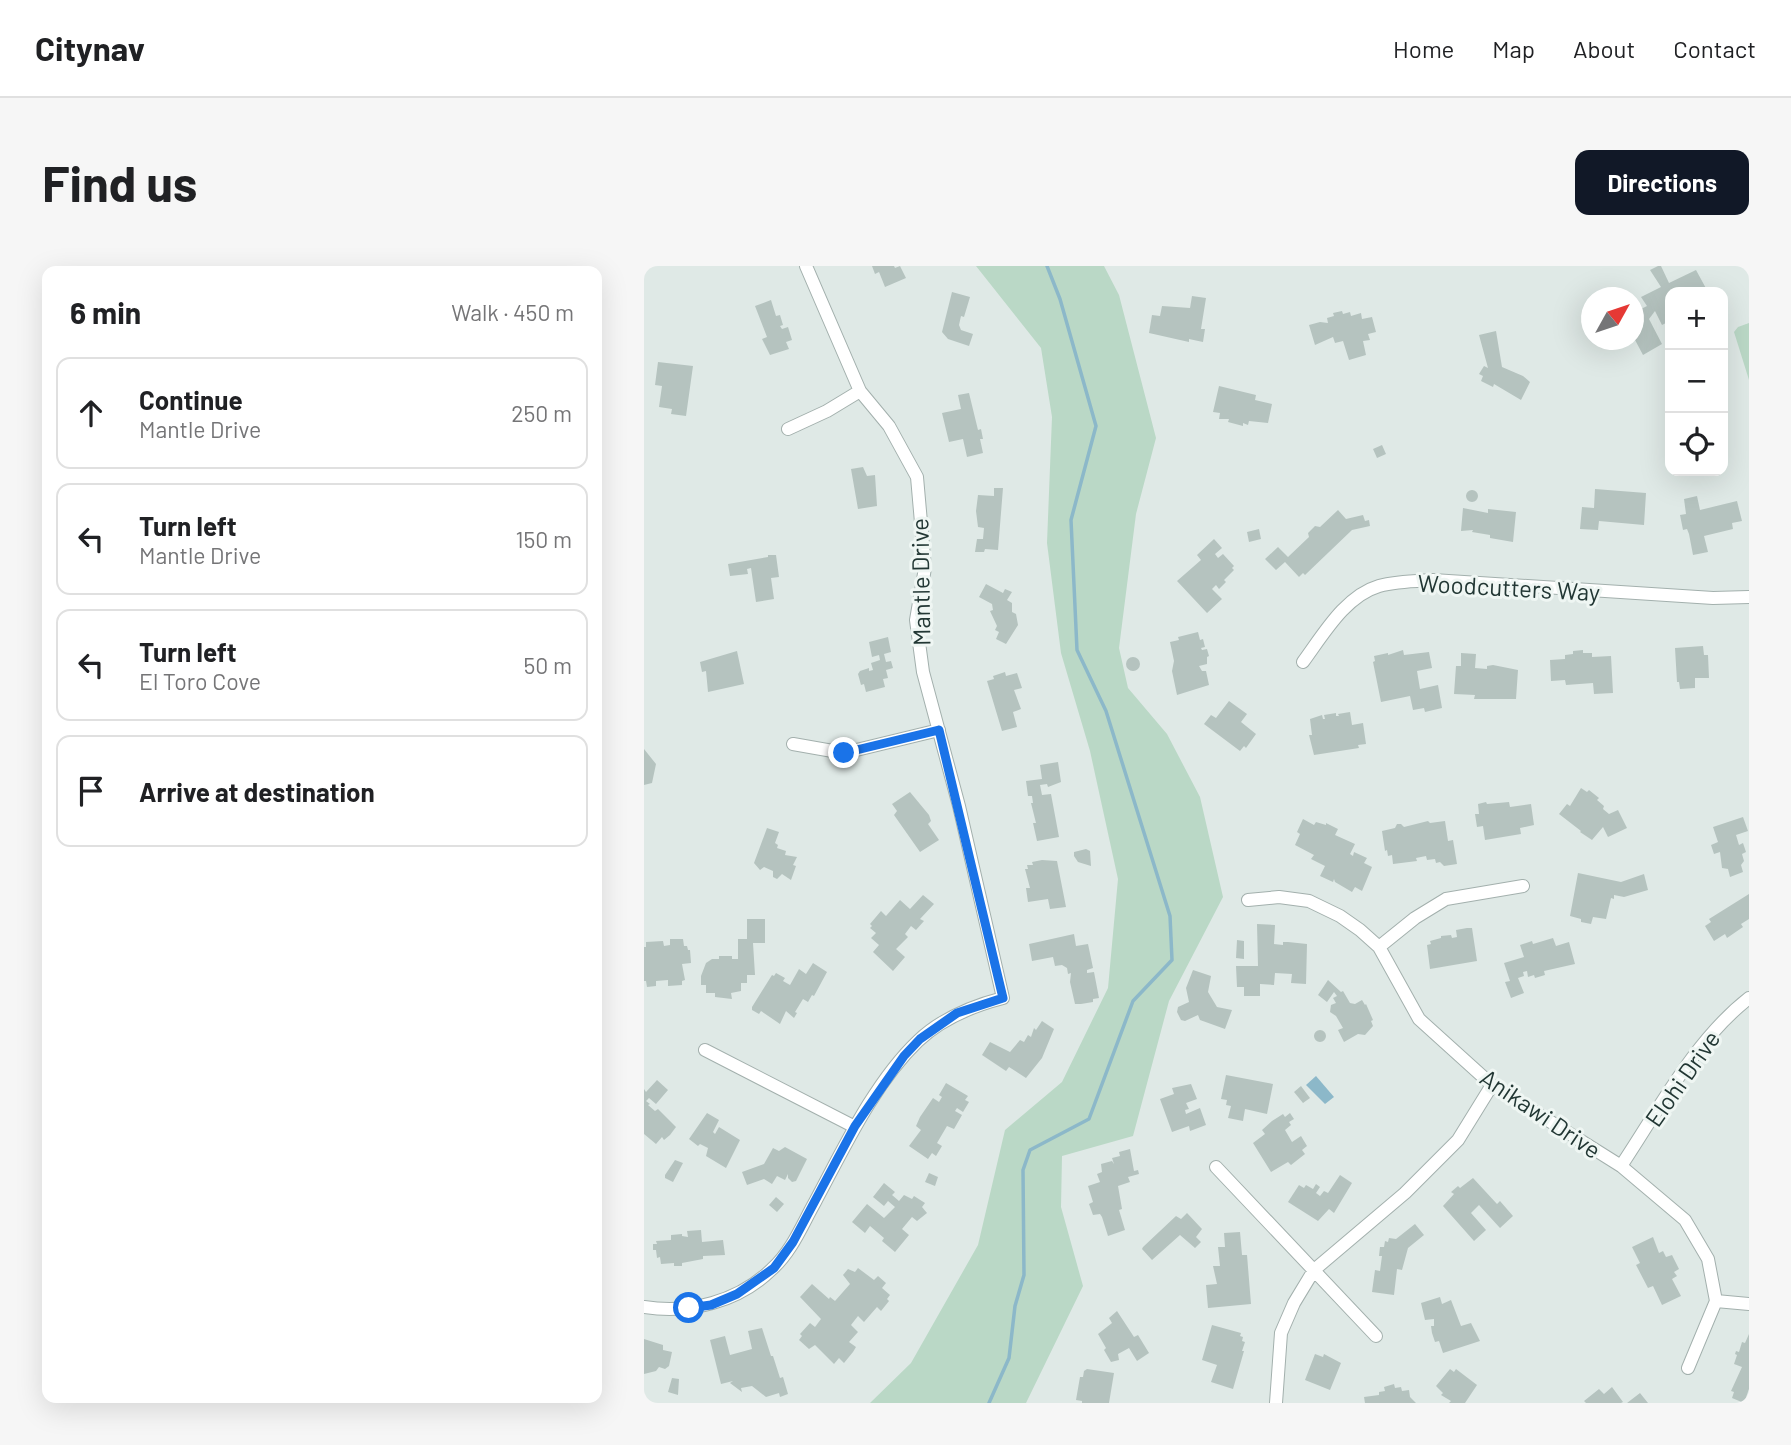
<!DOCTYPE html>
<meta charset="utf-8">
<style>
body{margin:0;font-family:Barlow,sans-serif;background:#f6f6f6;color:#202124}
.controls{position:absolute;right:21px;top:21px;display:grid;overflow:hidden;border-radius:14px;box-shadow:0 7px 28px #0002}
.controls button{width:63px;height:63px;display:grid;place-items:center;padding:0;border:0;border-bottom:2px solid #e0e0e0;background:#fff;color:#202124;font:35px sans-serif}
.compass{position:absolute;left:937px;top:21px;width:63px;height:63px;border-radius:50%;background:#fff;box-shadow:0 7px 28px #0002;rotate:50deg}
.stop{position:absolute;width:21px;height:21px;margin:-16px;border:5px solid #1a73e8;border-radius:50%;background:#fff}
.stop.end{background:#1a73e8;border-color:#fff;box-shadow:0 2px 7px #0008}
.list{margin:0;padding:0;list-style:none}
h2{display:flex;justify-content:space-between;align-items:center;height:91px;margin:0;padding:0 28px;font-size:30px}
h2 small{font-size:23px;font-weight:400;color:#757577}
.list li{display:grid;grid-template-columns:46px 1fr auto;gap:21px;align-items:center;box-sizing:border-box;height:112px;margin:0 14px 14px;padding:0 14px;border:2px solid #e0e0e0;border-radius:14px}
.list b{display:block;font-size:26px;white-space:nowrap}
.list p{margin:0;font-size:23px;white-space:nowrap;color:#757577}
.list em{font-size:23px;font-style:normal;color:#757577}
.icon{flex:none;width:38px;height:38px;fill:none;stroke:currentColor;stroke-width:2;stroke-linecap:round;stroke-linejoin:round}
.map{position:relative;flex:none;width:1105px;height:1137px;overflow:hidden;border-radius:14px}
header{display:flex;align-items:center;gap:42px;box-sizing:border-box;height:98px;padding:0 35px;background:#fff;border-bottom:2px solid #e0e0e0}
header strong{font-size:33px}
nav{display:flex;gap:38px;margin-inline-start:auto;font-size:24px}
.intro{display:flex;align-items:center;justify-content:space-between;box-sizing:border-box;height:168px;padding:0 42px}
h1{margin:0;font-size:49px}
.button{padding:18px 32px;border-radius:14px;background:#111827;color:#fff;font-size:24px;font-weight:700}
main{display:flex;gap:42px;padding:0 42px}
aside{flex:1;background:#fff;border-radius:14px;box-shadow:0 7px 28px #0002}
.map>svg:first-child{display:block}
</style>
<header>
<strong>Citynav</strong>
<nav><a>Home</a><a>Map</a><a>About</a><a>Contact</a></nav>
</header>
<div class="intro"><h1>Find us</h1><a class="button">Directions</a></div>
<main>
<aside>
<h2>6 min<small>Walk · 450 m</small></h2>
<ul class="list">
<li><svg class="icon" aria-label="ahead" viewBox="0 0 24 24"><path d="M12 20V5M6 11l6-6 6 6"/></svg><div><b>Continue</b><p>Mantle Drive</p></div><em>250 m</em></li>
<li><svg class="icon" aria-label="left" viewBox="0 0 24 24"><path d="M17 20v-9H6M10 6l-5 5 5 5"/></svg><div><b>Turn left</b><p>Mantle Drive</p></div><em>150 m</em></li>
<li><svg class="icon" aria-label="left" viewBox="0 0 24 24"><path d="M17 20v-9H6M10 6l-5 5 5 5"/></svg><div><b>Turn left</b><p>El Toro Cove</p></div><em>50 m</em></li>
<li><svg class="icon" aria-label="arrive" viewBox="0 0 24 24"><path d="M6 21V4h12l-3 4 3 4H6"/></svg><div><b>Arrive at destination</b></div></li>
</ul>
</aside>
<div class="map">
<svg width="1105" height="1137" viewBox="0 0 1105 1137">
<rect width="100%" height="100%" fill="#dfe9e6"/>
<path fill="#bad8c6" d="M332,0H460L475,29L512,172L492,248L475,382L484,422L523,468L556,531L579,631L525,735L489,870L418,890L417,941L439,1020L382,1137H226L267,1097L334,979L361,864L418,816L464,722L474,613L446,485L417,387L403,277L408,151L397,82Z
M1105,57V114L1090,66L1094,61Z"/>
<path fill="#8cb8c9" d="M672,810L690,831L681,838L662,819Z"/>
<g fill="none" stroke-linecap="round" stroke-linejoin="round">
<path stroke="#8cb8c9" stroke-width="3.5" d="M345,1137L365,1092L371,1040L380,1009L379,904L386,884L445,853L489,735L528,694L526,650L462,445L433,384L427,254L452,160L416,33L403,0"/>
</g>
<path fill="#b5c3bf" d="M228,0H250L251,2L256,0L262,12L241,21L235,6L231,8Z
M1014,0H1017L1025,17L1052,4L1064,26H1026V55L1018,59L1011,45L1005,53L1018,78L999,89L990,72L992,67L990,63V34L995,44L1003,40L997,31L1017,21L1006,4Z
M308,26L326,31L320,51L317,50L315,59L317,64L329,68L325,80L304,73L298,66Z
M548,30L562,32L557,63H561L559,76L545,73V76L505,67L508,49L516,50L518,40L546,42Z
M127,34L132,50L136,49L139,59L136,60L138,63L144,61L148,74L142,76L145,83L126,89L118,73L123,71L111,40Z
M698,45L699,48L706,46L707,50L717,47L718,53L728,51L732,66L724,68L726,74L719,75L722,89L705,94L699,75L691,77L689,71L671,79L665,59L676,56L684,57L683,52L690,50L689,47Z
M852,65L858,101L879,110L886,116L877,134L850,118L849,121L837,115L839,110L835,108L840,100L844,102L835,69Z
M14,96L49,100L42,150L27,148L28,143L15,141L18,120L11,119Z
M575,120L612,129L611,134L628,138L624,157L605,155L604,159L599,157V160L584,156L585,153H575L576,147L569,146Z
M325,127L334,164L337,163L339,173H336L339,187L323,191L319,173L305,176L298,147L317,143L314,129Z
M738,179L742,188L733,192L729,183Z
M219,201L223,210L231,209L233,240L214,243L207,203Z
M350,222H359L354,284L341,283L340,286H331L333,273H339L340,262L334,261L332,245L334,229L350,230Z
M951,223L1002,227L1000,259L955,255L954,264L936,263L938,241L950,242Z
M822 230a6 6 0 1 1 12 0a6 6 0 1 1-12 0Z
M1053,230L1056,244L1093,235L1098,255L1088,257L1089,263L1060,270L1064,286L1049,289L1045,268L1043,263L1039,264L1036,249L1042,248L1040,233Z
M819,242L844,247V243L872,246L869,276L846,272V269L828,266L829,264L817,265Z
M694,244L702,253L719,249L721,255L725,254L726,260L708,264L661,309L659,307L655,311L641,296L632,304L621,293L634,281L644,291L665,271L664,267L671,260L676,261Z
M615,263L617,273L605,276L603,266Z
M570,273L578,282L571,288L574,292L579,288L590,300L588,302L590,304L580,314L582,316L575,323L572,319L568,323L578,333L563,347L533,315L557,294L553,289Z
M124,289H132L135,311L127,312L130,333L112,336L107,302L103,303L104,308L86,310L84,298L124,291Z
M342,318L359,327L361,323L368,326L363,334L368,337V346L372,348L374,359L362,378L352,373L355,366L351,364L353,360L346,345L349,344L348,338L335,331Z
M554,366L556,374L559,373L561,381L557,382L558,384L563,383L565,390L563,391V398L555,400L558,405H562L565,419L533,429L528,405L530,395L526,376L535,374L534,371Z
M244,371L247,386L240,388L242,396L247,395L249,402L242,404L244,412L239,413L241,421L222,426L220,418L217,419L214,408L216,405L225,402V405L229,404L227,397L236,394L235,389L228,391L225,376Z
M1059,380L1060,389H1064L1065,412H1051V422L1036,423L1035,416H1033L1031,382Z
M759,384L760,389L785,386L788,402L773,405L776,423L794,419L798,442L781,446L780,442L769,444L766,430L737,436L729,396L731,395L730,390L744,387V389Z
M939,384V387H948V391L967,390L969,427L950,428L949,417L922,419L921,414L907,415L906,394L921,393V389L929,388V385Z
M93,385L100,418L64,426L62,405L58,406L56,396Z
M817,387L832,388L831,402L843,403V400L849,399L874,404L872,433H830L831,429L810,428L812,400H817Z
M482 398a7 7 0 1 1 14 0a7 7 0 1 1-14 0Z
M361,406L362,410L373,407L378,422L370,424L377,443L369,446L373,461L358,465L343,415L350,413L349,410Z
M585,435L603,448L597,456L612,468L602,482L600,480L596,485L560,458L567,449L572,452Z
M706,446L708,459L719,457L722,478L714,479L715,482L670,489L665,469H668L666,453L678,449L679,453H681L680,449L692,447V450H695L694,448Z
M0,483L12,498L8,517L0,519Z
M414,496L417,516L404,521L403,518L396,519L398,529L407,528L415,571L393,575L389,557H392L387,537H389L388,530H384L382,515L398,513L396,499Z
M937,522L943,526L945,524L955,532L953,534L960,540L959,543L965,548L974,544L983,562L964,571L959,561L948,574L936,566L937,565L915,548L923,538L926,540Z
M266,526L285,549L287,555L284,558L295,574L276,586L250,549L253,545L248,538Z
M842,536L843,538L865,536L866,541L887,538L890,559L876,562L877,568L841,574L839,560L833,561L831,548H835L834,538Z
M1099,551L1104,565L1092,569L1095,579L1099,577L1102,586L1098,588L1100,595L1097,599L1099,606L1086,611L1084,603L1078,602L1076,586L1070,588L1067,579L1074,576L1069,561Z
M659,553L670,559L672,556L682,559V557L694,563L691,569L711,578L706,588L709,590L710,586L723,592L720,597L728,601L718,625L711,621L708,626L691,616L690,613L689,616L676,610L681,600L667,593L670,589L651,579L656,568L653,566Z
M784,555L786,557L801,555L804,575L809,574L813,598L800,600L796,596L792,597L791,593L783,594L782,590L772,592L773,595L749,598L748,589L744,590L743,584L741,585L738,565L751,562L753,558H757L760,561Z
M123,562L135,566L131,577L134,579L133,582L142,585L141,589L153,591L149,599L152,600L147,614L138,608L133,613L129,611V605L120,601L116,604L110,597Z
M442,583L446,585L447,600L434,596L430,590V586Z
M398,594L413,595L422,641L406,643L404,633L384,636L382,622H386L381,603H384L383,599H389L388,596Z
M934,607L977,616L1000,608L1004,624L980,631L970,629V633L967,632L962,653L949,651L947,658L937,656V653L926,650Z
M1105,628V653L1097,658L1099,661L1083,672L1081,668L1070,675L1061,660L1067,656L1065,653Z
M279,629L290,638L276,653L280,655L272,664L267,660L261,668L264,671L252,683L261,691L249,705L229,686L235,679L227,672L232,667L226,662L228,660L226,658L237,645L242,650L256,634L266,643Z
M103,653H121V677H109L111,709H103V717H97V725L87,727L88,733L71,731V727H62V719H57V710L62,697L68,693H75V690H88V693H94V673H103Z
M613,658L631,659L630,678L639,679V676H644L663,678L662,718L647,717L648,708L631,707L630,719L616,718V730H600V721H593L592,700H614Z
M823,662H828L833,695L786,703L783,679L787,678L786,675L797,672V670L807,669L808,672L813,671L812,664Z
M430,668L432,680L444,678L449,702L443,704V707L450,706L455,732L449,733V736L437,738H431L426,716L427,707L424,708L423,702L418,699L411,700L409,691L388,695L385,678Z
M909,672L912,680L925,676L931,698L900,705L901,709L891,712L890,709L884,711L883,705L879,706L880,710L874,712L880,727L867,732L861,716L866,715L860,697L880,691L876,679L888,675L889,678Z
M26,673H39L40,680H43L44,684H46L47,697L38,698L41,714L38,715V719L24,720V714L12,715V720L3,721L2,715H0V681H2V676L19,675L20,680L26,679Z
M593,674L600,675V693L592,692Z
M169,697L183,706L170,730L168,729L164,736L159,733L151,746L153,747L150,752L142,745L136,758L117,745L115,748L108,744V741L128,709L130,710L132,707L141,712L139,715L146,719L155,703L162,708Z
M549,704L567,710L564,726L573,741L588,744L581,763L556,754L554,749L541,755L537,754L533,746L534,741L545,736L542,722Z
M684,714L697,726L699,725L706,737L711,738L718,734L721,739L722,738L729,754L727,755L729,760L721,769L714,768L700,776L694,764L699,762L692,750L686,746L687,739L692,737L689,732L693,730L690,726L683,736L674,729Z
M398,755L410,763L398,792L382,812L365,801L362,805L338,789L346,776L366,786L376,774L380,776L384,769L387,771L390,762L392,764Z
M670 770a6 6 0 1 1 12 0a6 6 0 1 1-12 0Z
M582,809L629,818L623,848L601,843L599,855L584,852L587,840L582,839L583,834L577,833Z
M13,814L24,824L12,838L5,832L2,835L6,838L4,839L11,845L14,843L32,861L26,869L20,874L18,871L12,878L0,868V823L2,826Z
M302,817L324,830L321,834L325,836L319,846L313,842L311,845L318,849L310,863L303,860L293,877L298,880L292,890L288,887L284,893L265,880L277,864L272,860L276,851L289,832L295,836L298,831L295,829Z
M547,818L553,833L542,837L545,843L541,844L542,848L556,842L562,859L546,865L545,860L528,866L516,833L530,828L528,822Z
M657,820L666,832L659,837L650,826Z
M63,847L75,854L69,866L71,868L75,861L96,874L82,902L62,890L64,882L56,878L54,880L45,873Z
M646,847L650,853L645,856L647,859L641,864L648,876L657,870L663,880L658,884L661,888L647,899L644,896L627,906L609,877L621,868L618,864L628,855L639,848L641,851Z
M141,881L163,893L152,915L148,916L144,912V908L141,914L133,910L128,918L120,913L103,919L98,906L120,898L129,882L135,885Z
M486,883L490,905L494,904L495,908L484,911L486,916L474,920L478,943L475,944L481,964L464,970L458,951L456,948L449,949L445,938L449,936L444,920L456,916L453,908L458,906L457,898L468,895L470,898L468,892L476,890L475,886Z
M31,894L39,897L29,916L21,912V909Z
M285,907L294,911L291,920L281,916Z
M696,909L708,917L690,947L685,943L674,955L644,936L655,919L660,922L662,919L669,923L672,918L676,921L672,927L676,930L680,925L684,927Z
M829,912L853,938L856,935L869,950L856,962L835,939L827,947L842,964L830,975L799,940L810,928L807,926L814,920L816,922Z
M240,917L251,926L248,929L255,935L260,929L268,933L270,930L281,937L278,941L283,947L273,955L268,951L258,963L265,969L251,986L238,975L240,972L226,960L221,967L208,956L223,938L240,952L251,941L244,935L240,940L229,931Z
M132,931L140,938L133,946L125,939Z
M543,947L558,963L552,971L557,976L551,982L536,969L508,994L498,983L499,981L532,950L537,953Z
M771,958L780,969L764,982L758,1004L753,1003L750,1029L728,1026L731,1004L736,1005L738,990H735L736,981H740L741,975L744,976L745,972L752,973Z
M57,964L58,976L79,974L81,989L59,990V993L38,997V1000H30V997L17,998L16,991L13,992L12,984H9V978H13L12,975L27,974V969L38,968V970L44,971L43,965Z
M596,966L598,989H603L607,1038L564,1042L562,1019L573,1018L569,1000H576L574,981H581L580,967Z
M1009,971L1015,987L1019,985L1022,991L1028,989L1035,1003L1030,1006L1033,1010L1028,1013L1037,1030L1018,1039L1009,1020L1004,1022L992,999L996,997L988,981Z
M214,1002L230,1014L234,1010L242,1017L238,1022L246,1029L243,1033L245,1035L237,1045L233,1041L220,1056L214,1050L207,1059L214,1066L205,1076L212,1081L209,1086L200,1097L195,1092L190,1098L171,1079L165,1083L155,1074L158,1070L156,1068L166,1057L171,1061L177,1053L156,1031L168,1018L185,1033L186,1031L191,1035L206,1018L199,1009L204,1003L211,1006Z
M796,1031L798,1038L807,1034L817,1060L827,1057L836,1075L799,1087L795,1075L791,1076L788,1067L787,1060H790V1053L781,1054L777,1037Z
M473,1045L490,1071L494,1069L505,1087L493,1095L485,1082L474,1088L475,1094L467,1096L460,1084L462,1082L454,1068L468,1057L465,1052Z
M568,1059L597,1067L596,1070L599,1071L598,1075L601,1076L598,1085H600L589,1123L567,1116L573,1099L558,1094Z
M118,1062L127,1090H129L136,1112L139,1111L144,1128L136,1131L135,1127L122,1131L108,1120L97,1122L98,1126L86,1117L89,1115L77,1118L66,1074L81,1070L86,1089L108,1083L104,1065Z
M1105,1068V1123L1100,1137L1088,1132L1090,1126L1087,1125L1098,1101L1090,1098L1093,1089L1091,1088L1092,1085L1095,1086L1098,1076L1101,1077Z
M0,1073L19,1079V1084L28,1086L25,1100L21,1103L15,1101L12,1105L0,1108Z
M671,1088L679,1091L680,1088L697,1097L686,1124L661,1114Z
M443,1103L470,1107L465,1137H438V1135L432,1134L436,1111H439L440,1105Z
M806,1103L810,1106L812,1103L833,1119L821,1137H805L807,1135L797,1129L799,1127L792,1120Z
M28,1112L35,1113L34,1129L24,1126Z
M750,1118L751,1122L757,1121L758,1125L765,1124L766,1131L772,1137H721L720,1131L735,1129V1126L741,1125L740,1121Z
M968,1121L979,1136L977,1137H942L940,1135L955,1123L960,1128Z
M996,1127L1004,1137H983Z"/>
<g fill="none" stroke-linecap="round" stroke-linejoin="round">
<g stroke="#a3b0ad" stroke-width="14">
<path id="minor" d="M144,163L183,145L216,125
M659,396C679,369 701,330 735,320C753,315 771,315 789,314L1069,332L1105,331
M149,478L200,487L295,464
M604,634L635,631L665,635L696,650L716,664L735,681L775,753L848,819L977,900L1041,954L1064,993L1072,1035L1044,1102
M735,681L771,652L802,633L879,620
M61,784L211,861
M977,900C1015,843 1051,774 1105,732
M572,901L732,1070
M1072,1035L1105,1038
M0,1041C46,1048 94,1036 128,1003C148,985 158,959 171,936C200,882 230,817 274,775C298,752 328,740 359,732L315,540L279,406L272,354L281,302L273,211L245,160L216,125L162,0
M632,1137L637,1067L650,1037L670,1004L761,927L814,874L848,819"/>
</g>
<use href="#minor" stroke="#fff" stroke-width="12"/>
</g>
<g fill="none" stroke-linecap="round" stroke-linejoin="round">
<path stroke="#1a73e8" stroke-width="9" d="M45,1042L67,1039L93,1028L130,1002L149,976L211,860L260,790L276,773L313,747L359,732L295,464L200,487"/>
</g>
<g text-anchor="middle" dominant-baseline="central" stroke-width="6" stroke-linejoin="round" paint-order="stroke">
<g font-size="24" fill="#223734" stroke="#eff6f3">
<text transform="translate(276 316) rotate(-91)">Mantle Drive</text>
<text transform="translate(865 321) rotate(3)">Woodcutters Way</text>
<text transform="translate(1038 812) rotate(-55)">Elohi Drive</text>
<text transform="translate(897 847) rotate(34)">Anikawi Drive</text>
</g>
</g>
</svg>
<div class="controls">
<button>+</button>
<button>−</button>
<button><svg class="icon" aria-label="locate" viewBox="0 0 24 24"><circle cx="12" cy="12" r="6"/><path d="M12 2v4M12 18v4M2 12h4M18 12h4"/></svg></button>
</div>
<svg class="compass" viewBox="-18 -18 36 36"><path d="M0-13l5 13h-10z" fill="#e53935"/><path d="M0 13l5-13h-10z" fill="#757577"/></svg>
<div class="stop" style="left:45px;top:1042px"></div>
<div class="stop end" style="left:200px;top:487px"></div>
</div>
</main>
